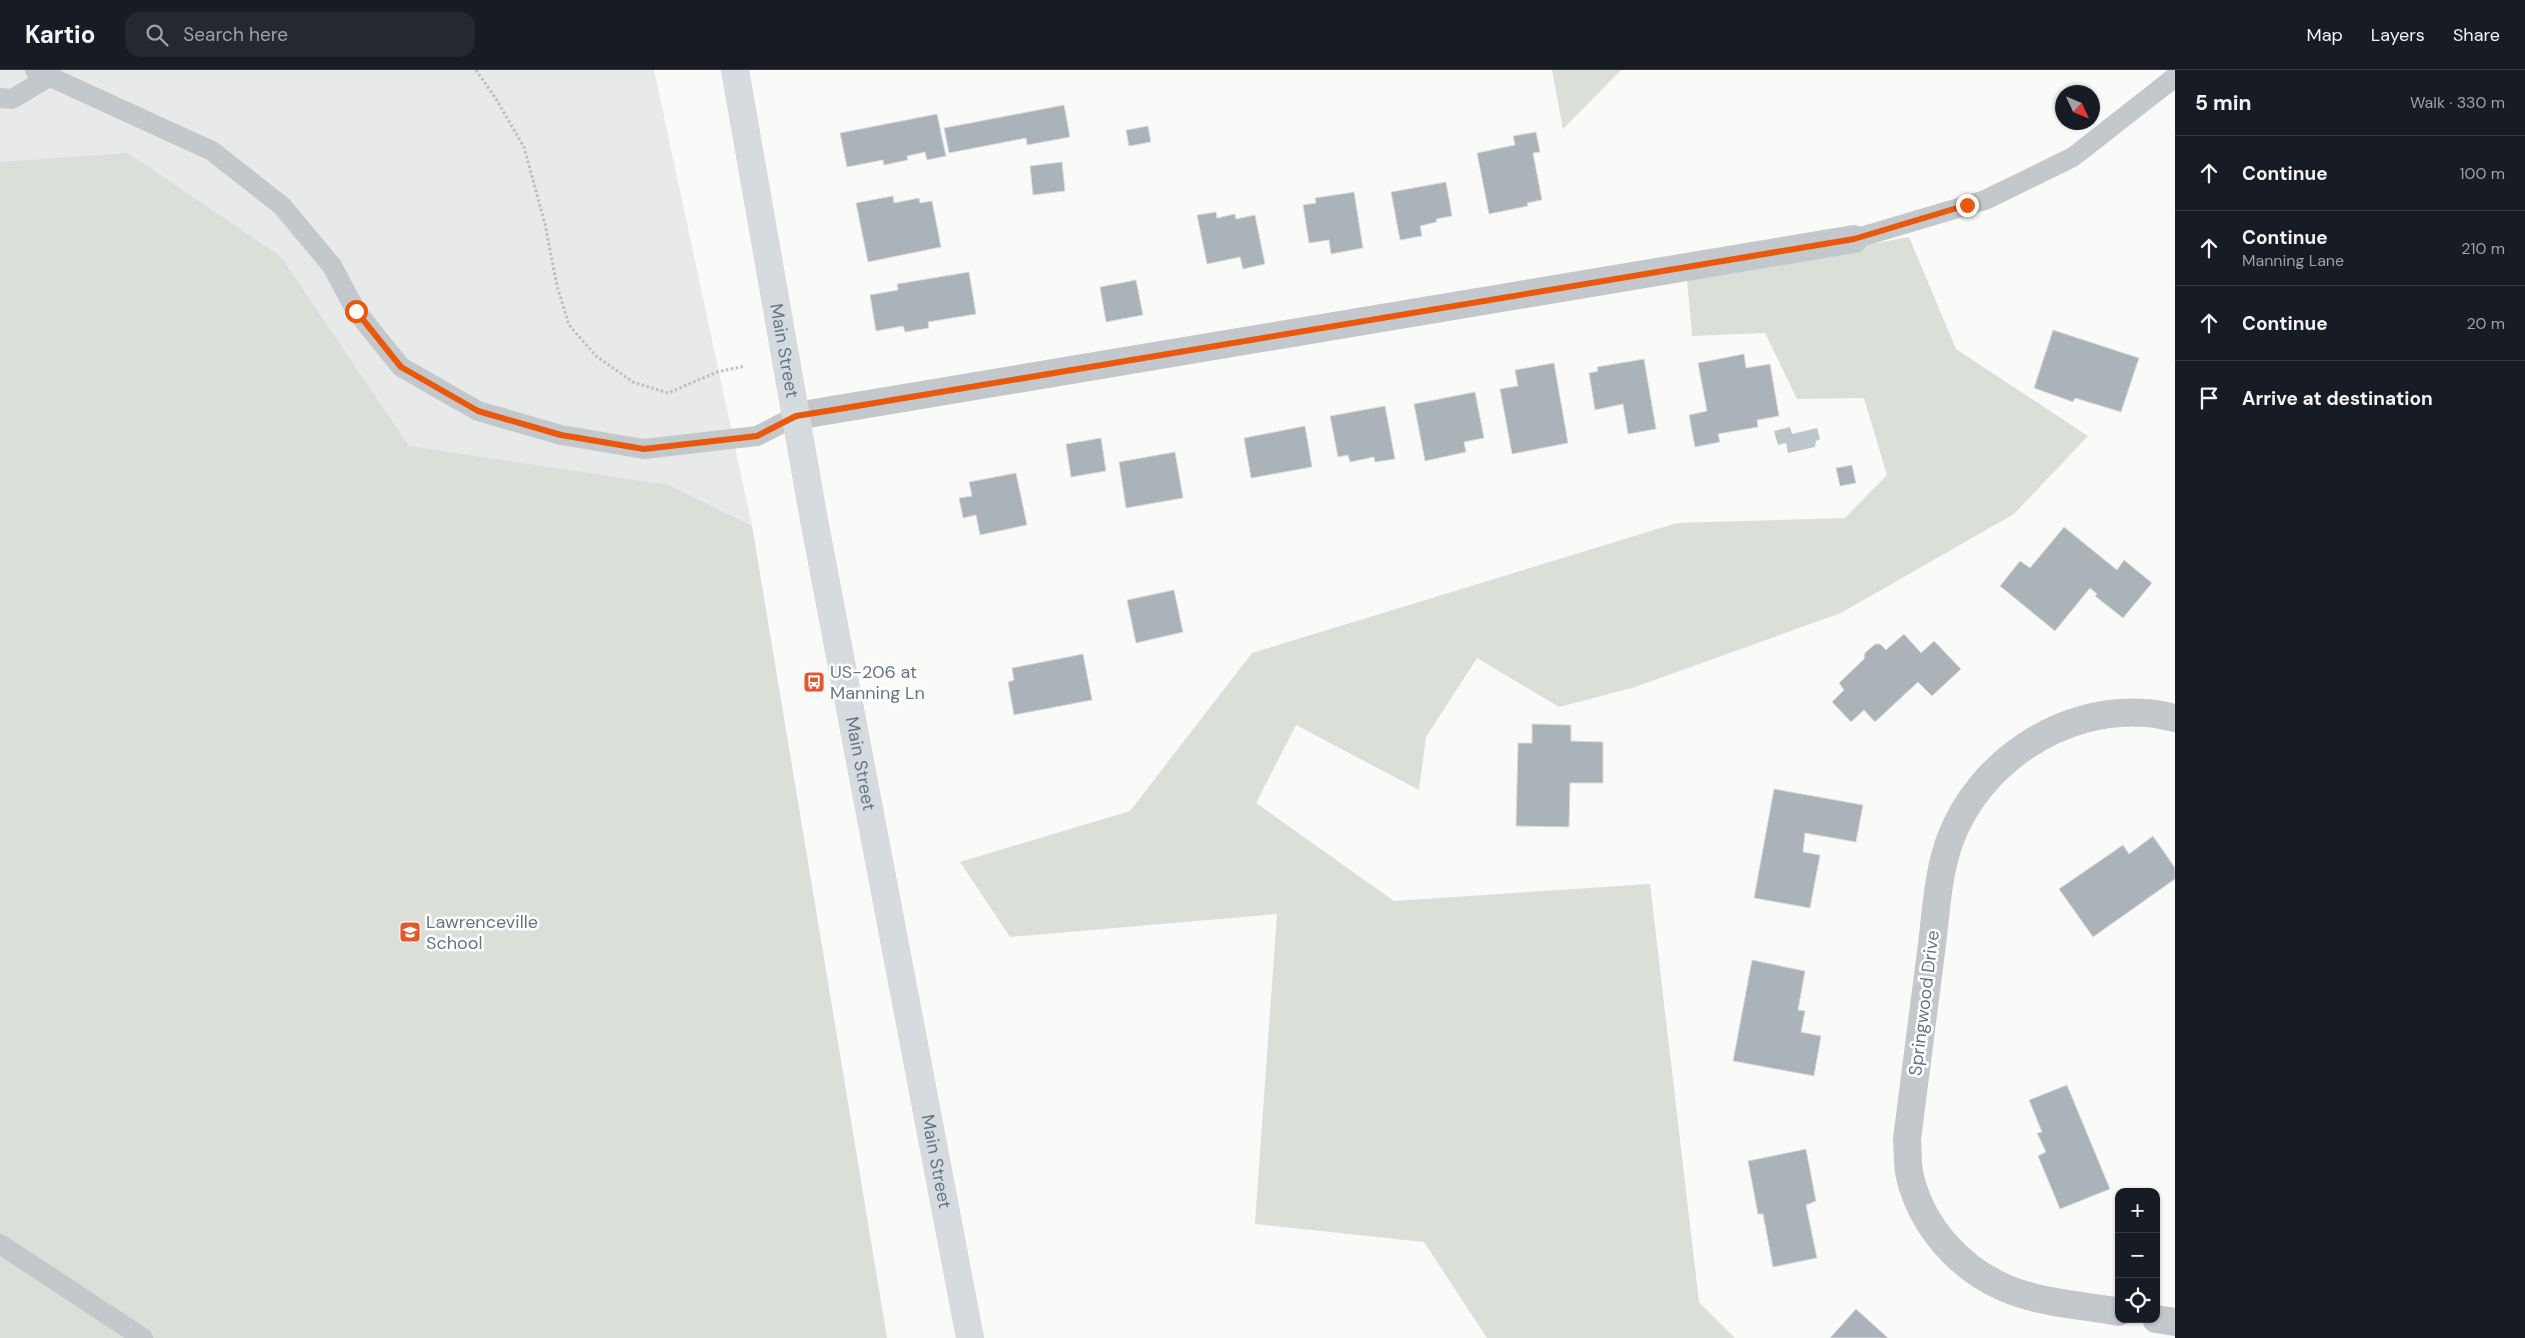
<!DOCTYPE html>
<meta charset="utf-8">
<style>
body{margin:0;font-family:"DM Sans",sans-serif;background:#242831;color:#f1f3f6}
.controls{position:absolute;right:15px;bottom:15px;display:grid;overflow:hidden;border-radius:10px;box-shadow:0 1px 4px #0004}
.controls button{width:45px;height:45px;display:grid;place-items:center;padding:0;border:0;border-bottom:1px solid #363941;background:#171b24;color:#f1f3f6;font:25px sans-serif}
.compass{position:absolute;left:2055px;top:15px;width:45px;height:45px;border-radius:50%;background:#171b24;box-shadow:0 1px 4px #0004;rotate:134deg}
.stop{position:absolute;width:15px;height:15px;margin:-11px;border:4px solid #ea580c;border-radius:50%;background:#fff}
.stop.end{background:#ea580c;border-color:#fff;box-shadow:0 1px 5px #0008}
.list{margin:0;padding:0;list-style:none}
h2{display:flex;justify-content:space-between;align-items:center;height:65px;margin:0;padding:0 20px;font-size:21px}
h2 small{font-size:16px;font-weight:400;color:#9ea1a6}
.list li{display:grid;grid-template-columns:32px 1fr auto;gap:15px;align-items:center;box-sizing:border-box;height:75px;padding:0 20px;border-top:1px solid #363941}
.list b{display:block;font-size:19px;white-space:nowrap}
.list p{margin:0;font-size:16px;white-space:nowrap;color:#9ea1a6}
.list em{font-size:16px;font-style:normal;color:#9ea1a6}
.icon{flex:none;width:28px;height:28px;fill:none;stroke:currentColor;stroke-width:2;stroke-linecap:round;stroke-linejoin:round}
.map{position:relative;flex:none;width:2175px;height:1268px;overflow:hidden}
header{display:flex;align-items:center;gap:30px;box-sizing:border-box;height:70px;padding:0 25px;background:#171b24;border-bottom:1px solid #363941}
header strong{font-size:24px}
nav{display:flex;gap:28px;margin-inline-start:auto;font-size:18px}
.search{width:350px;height:45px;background:#242831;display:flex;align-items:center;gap:12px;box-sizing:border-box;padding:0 18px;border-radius:15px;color:#9ea1a6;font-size:19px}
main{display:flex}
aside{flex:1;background:#171b24}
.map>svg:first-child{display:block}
</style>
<header>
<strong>Kartio</strong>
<div class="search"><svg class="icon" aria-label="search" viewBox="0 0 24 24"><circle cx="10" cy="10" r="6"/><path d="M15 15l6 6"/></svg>Search here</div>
<nav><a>Map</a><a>Layers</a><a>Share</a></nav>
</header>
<main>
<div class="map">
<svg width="2175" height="1268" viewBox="0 0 2175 1268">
<rect width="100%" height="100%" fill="#fafaf8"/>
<path fill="#e8e9e9" d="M0,0H654L752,456L887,1268H0Z"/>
<path fill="#dadfd7" d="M1552,0H1621L1563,59Z
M128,83L281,187L409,376L668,415L752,456L887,1268H0V92Z
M1909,167L1956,279L2088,366L2014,444L1841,543L1632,618L1559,637L1477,588L1426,667L1419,720L1296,655L1256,733L1394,831L1650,814L1699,1232L1735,1268H1487L1424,1172L1255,1154L1277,844L1010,867L960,792L1130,741L1252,583L1677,453L1845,448L1887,405L1864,328L1797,329L1765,263L1692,266L1687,209Z"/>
<path fill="#bbc7cb" d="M1790,357L1792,364L1817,358L1820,369L1816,371L1815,377L1788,383L1786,373L1778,375L1774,361Z"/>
<path fill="#aab3b9" stroke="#dcdcda" d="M1064,35L1070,67L1027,75L1026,68L949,83L944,58Z
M937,44L946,86L927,90L925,82L907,86L908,90L884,95L883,90L847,97L840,63Z
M1148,56L1151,72L1129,76L1126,60Z
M1536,62L1540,82L1533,83L1542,130L1527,133L1528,136L1489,144L1477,83L1515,75L1513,66Z
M1062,92L1065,121L1033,125L1030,96Z
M1446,112L1452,146L1436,149L1437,152L1420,156L1422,166L1400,170L1391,122Z
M1354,122L1363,178L1331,184L1329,170L1309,173L1303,135L1316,133L1315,128Z
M893,126L894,133L919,128L920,133L932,131L941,177L868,192L856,133Z
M1216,142L1217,148L1235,144L1236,149L1255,145L1265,194L1243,199L1240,187L1207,194L1197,145Z
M969,202L976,244L928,252L929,258L905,262L903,256L876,261L870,225L898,220L897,214Z
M1136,210L1143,245L1106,252L1100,217Z
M2053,260L2139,288L2121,342L2075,328L2073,332L2034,318Z
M1744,284L1746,298L1770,294L1779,346L1757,350L1758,357L1718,364L1720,372L1695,377L1689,345L1707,341L1698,293Z
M1644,289L1656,359L1628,364L1623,334L1595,340L1589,303L1598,301L1597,297Z
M1554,293L1568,373L1512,384L1500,319L1518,316L1515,300Z
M1475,322L1484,368L1464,372L1466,382L1425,391L1414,334Z
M1385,336L1395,389L1375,392L1374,387L1350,392L1348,385L1338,387L1330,346Z
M1305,356L1312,397L1251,408L1244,368Z
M1101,368L1106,401L1071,407L1066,374Z
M1175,382L1183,428L1126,438L1119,392Z
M1852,395L1856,413L1840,416L1836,398Z
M1016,403L1027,455L980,465L976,445L963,448L959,428L972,426L969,412Z
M2064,457L2117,500L2124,490L2152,513L2123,548L2095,526L2097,524L2090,518L2055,561L2000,516L2020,491L2030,498Z
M1174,520L1183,562L1136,573L1127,530Z
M1904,564L1921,583L1934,571L1961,599L1932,626L1918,612L1875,652L1864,640L1851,652L1832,632L1844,620L1839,613L1864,589L1865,583L1875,574H1880L1886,580Z
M1083,584L1092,630L1014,645L1008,612L1014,610L1012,598Z
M1532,654L1571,655V671L1603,672V713H1570L1569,757L1516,756L1518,673H1532Z
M1774,719L1863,735L1856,772L1805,763L1803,782L1820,785L1810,838L1754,828Z
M2153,766L2175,798V809L2093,867L2059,819L2123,775L2129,784Z
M1752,890L1805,901L1798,940L1805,941L1801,962L1821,966L1814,1006L1733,991Z
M2067,1015L2110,1119L2060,1139L2038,1086L2046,1082L2037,1063L2042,1062L2029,1030Z
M1806,1079L1816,1131L1806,1135L1817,1188L1773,1197L1763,1144H1758L1748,1091Z
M1856,1239L1888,1268H1830Z"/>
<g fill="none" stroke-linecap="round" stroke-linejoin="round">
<path stroke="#bbbfc2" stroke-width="3" stroke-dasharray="2.5 2.5" stroke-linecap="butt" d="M476,0L496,29L524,77L545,154L557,216L569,255L596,286L633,312L668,323L717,302L745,296"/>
<path stroke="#c3c8cc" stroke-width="20" d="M35,0L212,81L282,136L332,196L356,241L401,297L478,341L561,365L644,379L757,366L796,346
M0,28L12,29L49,7
M1854,169L1985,130L2073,87L2175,7
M0,1174L143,1268"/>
<path stroke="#c3c8cc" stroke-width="28" d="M796,346L1854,169
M2119,1242C2081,1235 2038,1233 2003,1217C1958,1197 1922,1156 1910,1107C1907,1095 1908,1081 1907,1069C1915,1007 1923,944 1931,882C1936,845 1937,806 1950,770C1979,692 2062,637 2145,643C2155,643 2165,646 2175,648
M2156,1249L2175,1252"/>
<path stroke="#d6dbdf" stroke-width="28" id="s1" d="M735,0L814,450L970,1268"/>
</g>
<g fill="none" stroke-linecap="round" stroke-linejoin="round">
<path stroke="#ea580c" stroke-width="6" d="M356,241L401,297L478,341L561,365L644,379L757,366L796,346L839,339L1854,169L1967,135"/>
</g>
<defs>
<g id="bus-square" transform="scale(1.125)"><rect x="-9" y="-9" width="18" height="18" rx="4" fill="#e4572e" stroke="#fff"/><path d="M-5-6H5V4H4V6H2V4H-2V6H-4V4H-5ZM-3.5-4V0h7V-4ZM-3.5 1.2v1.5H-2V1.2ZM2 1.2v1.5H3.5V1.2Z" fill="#fff"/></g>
<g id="school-square" transform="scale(1.125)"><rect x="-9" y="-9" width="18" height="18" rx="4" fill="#e4572e" stroke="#fff"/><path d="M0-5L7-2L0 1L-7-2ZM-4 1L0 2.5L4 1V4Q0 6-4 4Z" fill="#fff"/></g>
</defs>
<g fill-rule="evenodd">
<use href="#bus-square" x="814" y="612"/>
<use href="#school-square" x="410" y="862"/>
</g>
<g text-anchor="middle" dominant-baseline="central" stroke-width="5" stroke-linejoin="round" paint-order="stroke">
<g font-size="18" fill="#657683" stroke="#fff">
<text stroke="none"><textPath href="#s1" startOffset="285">Main Street</textPath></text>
<text stroke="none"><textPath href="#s1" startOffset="705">Main Street</textPath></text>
<text transform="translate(1924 933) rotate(-83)">Springwood Drive</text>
<text stroke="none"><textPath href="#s1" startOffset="1110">Main Street</textPath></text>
</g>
<g font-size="18" fill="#657683" stroke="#fff" text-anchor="start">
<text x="830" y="602">US-206 at<tspan x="830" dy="21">Manning Ln</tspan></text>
<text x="426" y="852">Lawrenceville<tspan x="426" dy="21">School</tspan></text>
</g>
</g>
</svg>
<div class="controls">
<button>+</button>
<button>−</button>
<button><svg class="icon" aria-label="locate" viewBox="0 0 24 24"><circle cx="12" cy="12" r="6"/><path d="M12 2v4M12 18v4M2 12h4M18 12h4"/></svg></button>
</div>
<svg class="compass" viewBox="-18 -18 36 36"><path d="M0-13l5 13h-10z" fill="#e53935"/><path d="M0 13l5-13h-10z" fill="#9ea1a6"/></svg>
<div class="stop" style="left:356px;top:241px"></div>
<div class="stop end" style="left:1967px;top:135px"></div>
</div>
<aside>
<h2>5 min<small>Walk · 330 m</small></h2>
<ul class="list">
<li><svg class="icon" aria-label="ahead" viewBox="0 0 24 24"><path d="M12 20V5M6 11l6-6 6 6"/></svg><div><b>Continue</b></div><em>100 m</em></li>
<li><svg class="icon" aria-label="ahead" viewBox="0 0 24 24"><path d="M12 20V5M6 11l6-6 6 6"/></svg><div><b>Continue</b><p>Manning Lane</p></div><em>210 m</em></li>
<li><svg class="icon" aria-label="ahead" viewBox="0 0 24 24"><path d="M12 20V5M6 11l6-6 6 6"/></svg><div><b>Continue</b></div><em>20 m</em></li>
<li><svg class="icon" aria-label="arrive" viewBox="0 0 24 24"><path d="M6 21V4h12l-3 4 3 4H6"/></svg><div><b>Arrive at destination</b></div></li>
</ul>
</aside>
</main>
